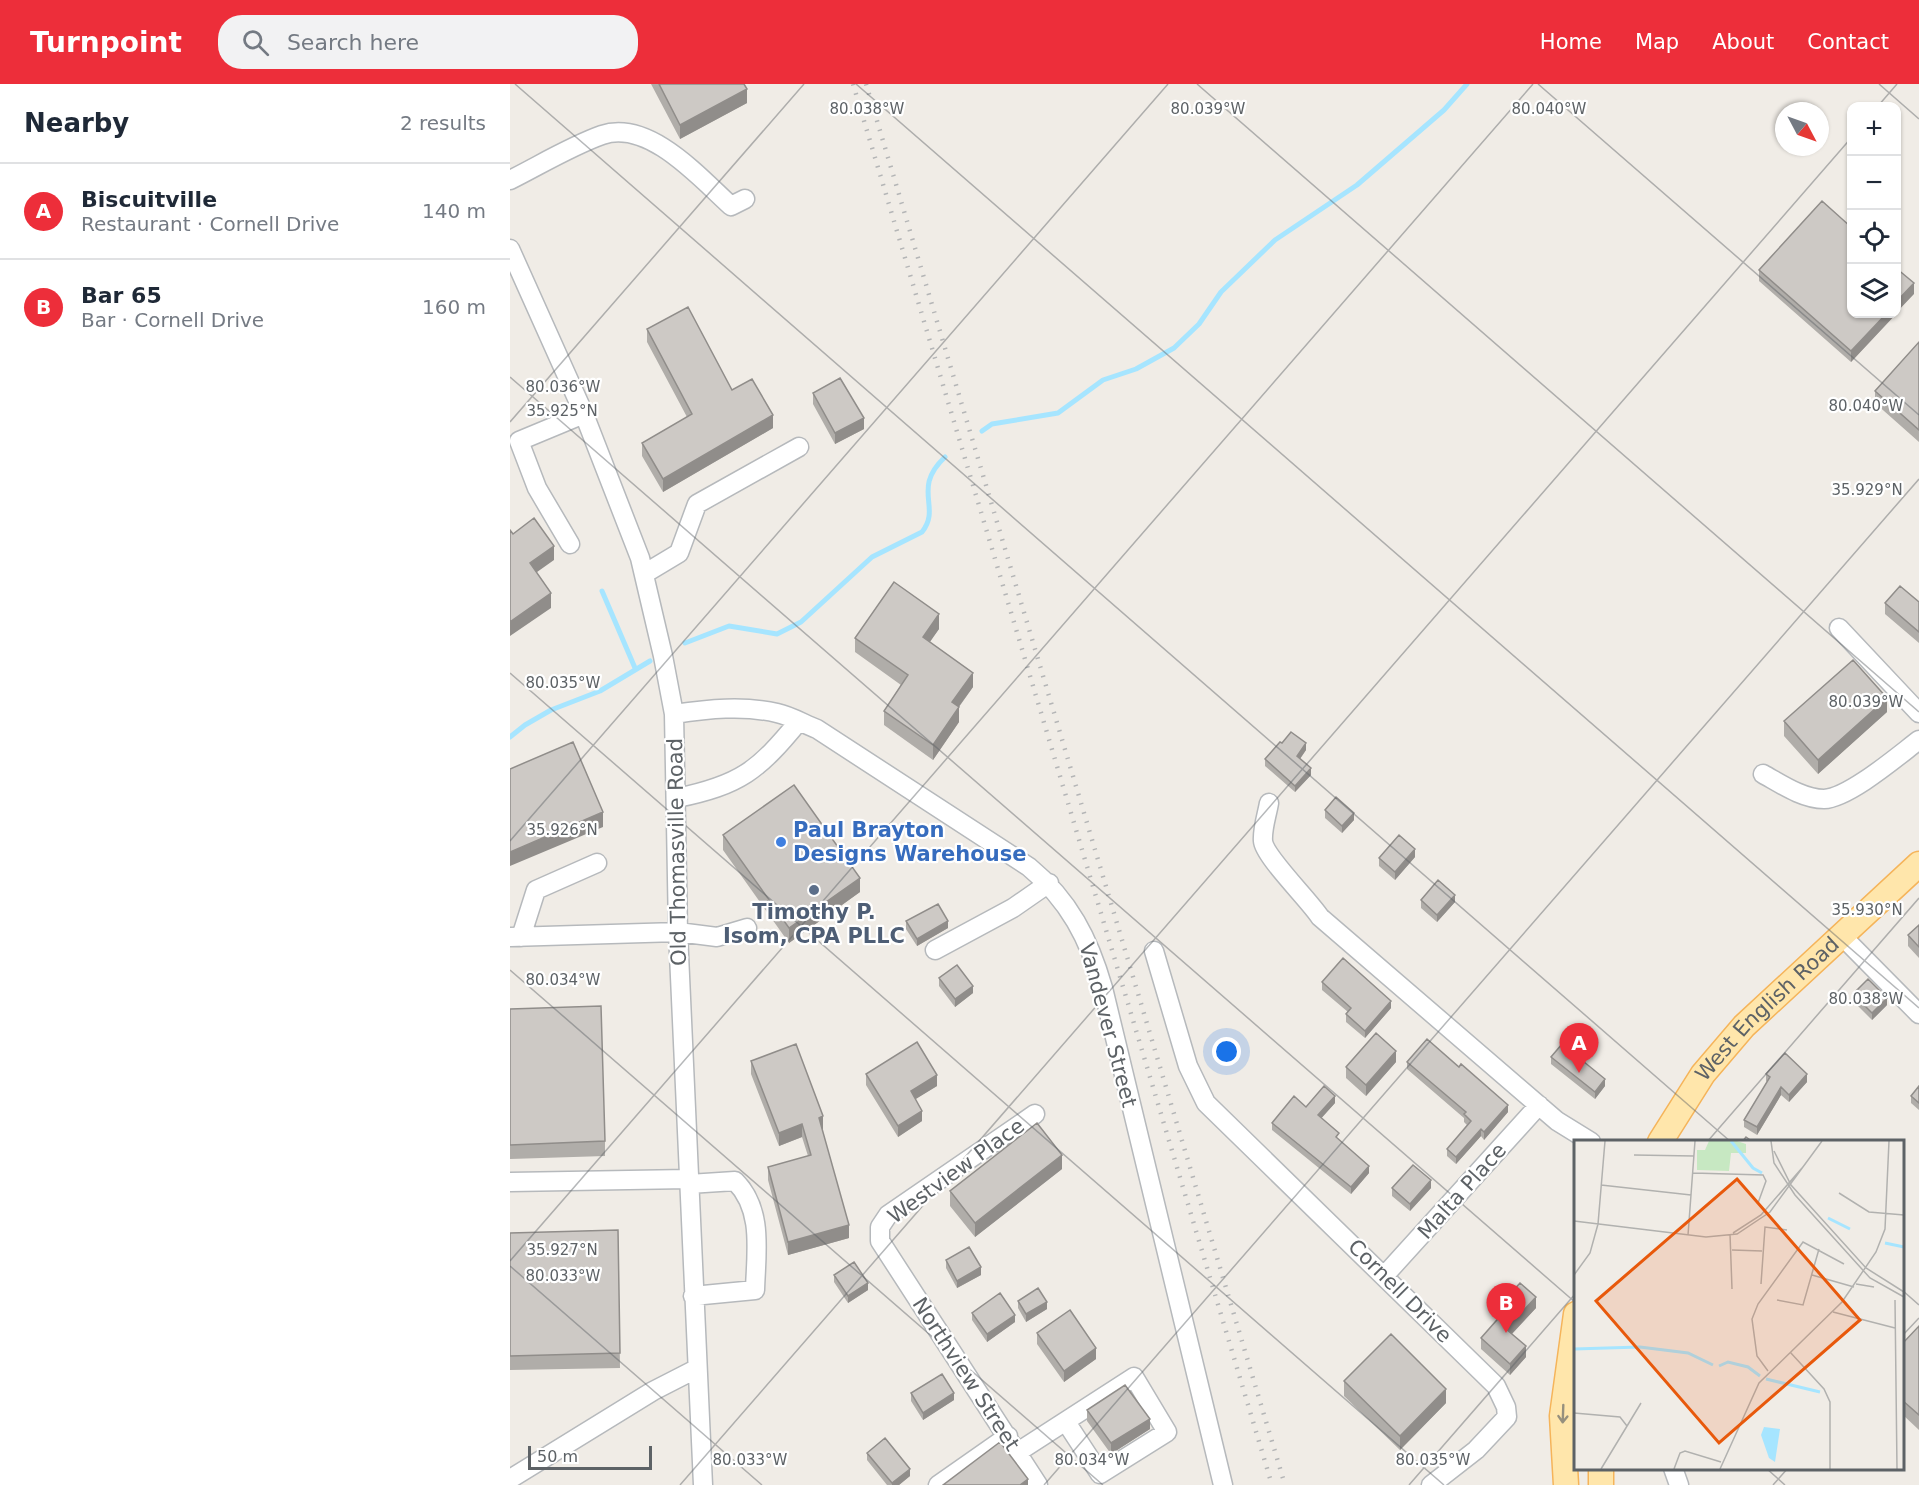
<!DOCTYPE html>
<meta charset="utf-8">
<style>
body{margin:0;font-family:"DejaVu Sans",sans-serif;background:#f2f2f3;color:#1f2937}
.controls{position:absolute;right:18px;top:18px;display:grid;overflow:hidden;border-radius:12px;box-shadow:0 2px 4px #0004}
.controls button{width:54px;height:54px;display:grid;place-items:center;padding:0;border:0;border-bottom:2px solid #e0e1e3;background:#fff;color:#1f2937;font:30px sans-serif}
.compass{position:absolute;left:1265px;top:18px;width:54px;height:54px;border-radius:50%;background:#fff;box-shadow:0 2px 4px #0004;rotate:131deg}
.scale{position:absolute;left:18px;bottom:15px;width:124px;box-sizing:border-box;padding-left:6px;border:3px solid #5d6266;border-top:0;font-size:16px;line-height:21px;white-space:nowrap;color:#5d6266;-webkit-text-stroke:4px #fff;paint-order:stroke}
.you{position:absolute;left:717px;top:968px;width:21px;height:21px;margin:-15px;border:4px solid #fff;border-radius:50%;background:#1a73e8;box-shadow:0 0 0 9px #1a73e833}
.badge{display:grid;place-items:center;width:39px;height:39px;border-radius:50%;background:#ed2e3a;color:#fff;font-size:20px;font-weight:700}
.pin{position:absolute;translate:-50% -50px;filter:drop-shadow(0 2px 3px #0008)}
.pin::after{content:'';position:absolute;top:32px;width:21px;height:18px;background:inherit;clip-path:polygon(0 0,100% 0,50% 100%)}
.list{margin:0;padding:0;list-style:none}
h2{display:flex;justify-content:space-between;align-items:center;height:78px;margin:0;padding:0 24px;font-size:26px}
h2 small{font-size:20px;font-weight:400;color:#747a83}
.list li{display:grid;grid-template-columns:39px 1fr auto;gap:18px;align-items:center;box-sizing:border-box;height:96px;padding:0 24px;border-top:2px solid #e0e1e3}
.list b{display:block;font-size:22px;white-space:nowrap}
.list p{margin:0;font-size:20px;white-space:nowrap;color:#747a83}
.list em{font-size:20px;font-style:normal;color:#747a83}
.icon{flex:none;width:33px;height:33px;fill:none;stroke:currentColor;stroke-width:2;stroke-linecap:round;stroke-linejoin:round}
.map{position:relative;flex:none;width:1409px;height:1401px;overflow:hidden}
header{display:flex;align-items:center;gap:36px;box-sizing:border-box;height:84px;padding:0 30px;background:#ed2e3a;color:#fff}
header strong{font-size:28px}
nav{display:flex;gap:33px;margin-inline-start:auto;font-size:21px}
.search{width:420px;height:54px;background:#f2f2f3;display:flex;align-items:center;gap:15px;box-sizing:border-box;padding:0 21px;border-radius:24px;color:#747a83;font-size:22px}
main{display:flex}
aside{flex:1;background:#fff}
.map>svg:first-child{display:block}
</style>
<header>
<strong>Turnpoint</strong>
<div class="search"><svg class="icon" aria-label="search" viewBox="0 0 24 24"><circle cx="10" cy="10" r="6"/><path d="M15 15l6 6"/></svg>Search here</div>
<nav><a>Home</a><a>Map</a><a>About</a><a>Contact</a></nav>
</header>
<main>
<aside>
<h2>Nearby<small>2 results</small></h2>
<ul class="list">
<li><span class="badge">A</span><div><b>Biscuitville</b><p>Restaurant · Cornell Drive</p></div><em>140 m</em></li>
<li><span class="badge">B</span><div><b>Bar 65</b><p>Bar · Cornell Drive</p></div><em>160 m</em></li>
</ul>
</aside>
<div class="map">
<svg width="1409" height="1401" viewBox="0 0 1409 1401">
<rect width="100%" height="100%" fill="#f0ece6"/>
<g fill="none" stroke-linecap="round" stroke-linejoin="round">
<path stroke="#a6e5ff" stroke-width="5" d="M472,347L482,340L548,329L593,296L626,285L664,264L689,240L711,208L765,156L847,101L934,26L957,0
M92,507L125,584
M175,559L219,542L267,550L291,538L362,473L412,448C432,423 401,405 435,373
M0,653L15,641L41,626L90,607L140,577"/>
<g stroke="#b6b9bc" stroke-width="21">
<path id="minor" d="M0,96C30,81 61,62 92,51C139,35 190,94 221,122L235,115
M0,165L74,330L130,474L153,572L164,630L168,848L193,1401
M60,460L27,404L9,357L74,330
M134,490L169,469L187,420L289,363
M1329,544L1409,629
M164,630C198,625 233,621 267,629C281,632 294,640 307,645L519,783C559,816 579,855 593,904L713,1401
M1253,690C1271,700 1293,715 1314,715C1339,714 1389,671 1409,656
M167,714C230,701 248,687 289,637
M759,719C757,731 752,745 753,757C754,772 799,816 810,833L1047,1037L1081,1058
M1332,852L1409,930
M0,853L168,848L207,853L237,844
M11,853L26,806L87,779
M425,866L503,824L539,799
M644,867L678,982L696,1019L986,1302L996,1323L997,1333L966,1366L921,1401
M525,1030L378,1131L370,1143V1157L528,1401
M0,1098L178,1095
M179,1100L225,1097C254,1126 246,1169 245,1206L183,1212
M875,1191L1029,1021
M508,1368L624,1293L657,1348L590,1390L556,1338
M1163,1384L1169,1401
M0,1395L143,1307L186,1285
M428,1401L498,1352"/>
</g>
<g stroke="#f5b45a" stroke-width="27">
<g id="major">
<path id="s1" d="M1150,1058L1193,990L1234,942L1409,780"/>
<path d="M1091,1384V1401"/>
<path d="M1056,1401L1052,1332L1066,1230"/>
</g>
</g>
<use href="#minor" stroke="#fff" stroke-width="18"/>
<use href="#major" stroke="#ffe6ab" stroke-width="24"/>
<path stroke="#b4b5b6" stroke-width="4.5" stroke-dasharray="1.5 8" stroke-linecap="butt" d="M343,0L762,1401
M356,0L775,1401"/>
</g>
<path fill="#b0ada9" d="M141,0H234L237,19L170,55Z
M1249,186L1341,230H1386L1341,278L1249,197Z
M137,245L222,306L263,344L153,408L132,372V359L177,333L137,258Z
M1409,258V358L1365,319V307Z
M303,309L354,345L325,360L303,320Z
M1409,518V559L1375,530V519Z
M429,545L419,558L463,603L449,623V638L423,676L374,641V627L391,601L345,568V554Z
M1377,628L1308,690L1274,652V637Z
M772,659L796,666L790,675L801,691L785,708L755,682V675Z
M815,726L844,736L832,749L815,734Z
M213,751L350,808L279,859L213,766Z
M905,773L885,796L869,782V774Z
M911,816L945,818L927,838L911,824Z
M396,837L438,844L407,862L396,845Z
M1409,841V874L1398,862V851Z
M429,894L463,909L445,923L429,902Z
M812,898L881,924L855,954L836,938V930L838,928L812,906Z
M1343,910L1377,921L1362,936L1343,917Z
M0,925L95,1057V1072L0,1075Z
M1041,973L1095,1002L1085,1015L1041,980Z
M241,977L313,1045H312L339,1154L278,1171L258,1096V1083L298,1072L292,1053L269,1062L241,990Z
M886,978L856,1012L836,994V983Z
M897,978L998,1028L974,1056L971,1052L946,1080L937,1072V1065L957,1041L954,1038V1034L897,985Z
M356,990L427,1002L405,1015L412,1037L388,1053L356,1001Z
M1256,990L1297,998L1279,1018L1271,1011L1247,1051L1234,1043V1036L1257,998L1256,997Z
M1409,1002V1026L1401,1019V1012Z
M825,1019L811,1034L829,1056L859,1089L841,1110L762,1046V1039L796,1023Z
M552,1085L465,1153L440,1122V1107Z
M882,1104H921L900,1127L882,1112Z
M108,1146L110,1284L0,1286V1149Z
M436,1176L471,1191L447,1204L436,1184Z
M324,1191L358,1206L338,1219L324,1198Z
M508,1217L537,1225L516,1238L508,1224Z
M987,1224H1026L1002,1250L1016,1273L1000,1291L971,1265V1254L988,1235Z
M462,1229L505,1238L477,1258L462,1236Z
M1409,1242V1346L1392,1330V1260Z
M527,1249L586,1275L554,1298L527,1260Z
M834,1297L936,1319L890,1366L834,1312Z
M401,1309L444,1316L413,1336L401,1317Z
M577,1326L640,1345L601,1370L577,1337Z
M357,1369L400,1392L389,1401H377L357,1376Z"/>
<path fill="#908d8a" d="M237,5V19L170,55V41Z
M1404,199V210L1386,229V218Z
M1376,230H1386L1341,278V267Z
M263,331V344L153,408V395Z
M354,334V345L325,360V349Z
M44,462V476L20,493V479Z
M41,509V524L0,552V538Z
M429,530V545L413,568V553Z
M463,589V603L442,632V618Z
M1377,614V628L1308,690V676Z
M449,623V638L423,676V661Z
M796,659V666L787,679V672Z
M801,684V691L785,708V702Z
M93,728V743L0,782V768Z
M844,729V736L832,749V742Z
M905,765V773L885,796V788Z
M350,794V808L279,859V844Z
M945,811V818L927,838V831Z
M438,837V844L407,862V855Z
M463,902V909L445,923V915Z
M1377,914V921L1362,936V929Z
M881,917V924L855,954V947Z
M886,967V978L856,1012V1001Z
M1297,990V998L1279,1018V1011Z
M427,991V1002L401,1018V1007Z
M1095,995V1002L1085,1015V1008Z
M1271,1003V1011L1247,1051V1043Z
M825,1012V1019L808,1038V1031Z
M998,1021V1028L974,1056V1048Z
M412,1027V1037L388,1053V1042Z
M313,1032V1045L309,1047V1034Z
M292,1040V1053L269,1062V1049Z
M971,1045V1052L946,1080V1073Z
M552,1071V1085L465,1153V1139Z
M859,1082V1089L841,1110V1103Z
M921,1096V1104L900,1127V1120Z
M339,1141V1154L278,1171V1158Z
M471,1183V1191L447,1204V1197Z
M358,1199V1206L338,1219V1212Z
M1026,1213V1224L996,1256V1245Z
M537,1218V1225L516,1238V1230Z
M505,1231V1238L477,1258V1250Z
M1016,1262V1273L1000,1291V1280Z
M586,1264V1275L554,1298V1287Z
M936,1305V1319L890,1366V1352Z
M444,1309V1316L413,1336V1329Z
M640,1335V1345L601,1370V1359Z
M400,1385V1392L389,1401H382V1399Z
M518,1395V1401H510Z"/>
<path fill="#cdc9c5" stroke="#908d8a" stroke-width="1.5" d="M149,0H234L237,5L170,41Z
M1312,117L1341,143V230H1376L1341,267L1249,186Z
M1386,184L1404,199L1386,218Z
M178,223L222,306L242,295L263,331L153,395L132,359L182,330L137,245Z
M1409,258V346L1365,307Z
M330,294L354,334L325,349L303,309Z
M24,434L44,462L20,479L41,509L0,538V446L3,450Z
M384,498L429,530L413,553L463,589L442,618L449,623L423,661L374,627L398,591L345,554Z
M1390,502L1409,518V548L1375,519Z
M1343,576L1377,614L1308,676L1274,637Z
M781,648L796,659L787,672L801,684L785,702L755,675L770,658L772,659Z
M63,658L93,728L0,768V685Z
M284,701L350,794L279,844L213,751Z
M826,713L844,729L832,742L815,726Z
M889,751L905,765L885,788L869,774Z
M928,796L945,811L927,831L911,816Z
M428,820L438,837L407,855L396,837Z
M1409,841V863L1398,851Z
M833,874L881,917L855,947L836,930L841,924L812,898Z
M447,881L463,902L445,915L429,894Z
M1358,895L1377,914L1362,929L1343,910Z
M91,922L95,1057L0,1061V925Z
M866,949L886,967L856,1001L836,983Z
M917,955L949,983L951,980L998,1021L974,1048L971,1045L946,1073L937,1065L961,1037L954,1030L956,1028L897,978Z
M407,958L427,991L401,1007L412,1027L388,1042L356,990Z
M286,960L313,1032L309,1034L339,1141L278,1158L258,1083L301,1071L292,1040L269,1049L241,977Z
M1052,960L1095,995L1085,1008L1041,973Z
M1275,969L1297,990L1279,1011L1271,1003L1247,1043L1234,1036L1260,993L1256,990Z
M814,1002L825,1012L808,1031L829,1049L826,1053L859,1082L841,1103L762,1039L784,1012L796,1023Z
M1409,1002V1019L1401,1012Z
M527,1039L552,1071L465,1139L440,1107Z
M1236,1053L1243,1058H1232Z
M903,1081L921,1096L900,1120L882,1104Z
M108,1146L110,1269L0,1272V1149Z
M459,1163L471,1183L447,1197L436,1176Z
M344,1178L358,1199L338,1212L324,1191Z
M1010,1199L1026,1213L996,1245L1016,1262L1000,1280L971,1254L993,1229L987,1224Z
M528,1204L537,1218L516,1230L508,1217Z
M490,1209L505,1231L477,1250L462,1229Z
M560,1226L586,1264L554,1287L527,1249Z
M1409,1242V1331L1392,1316V1260Z
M881,1250L936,1305L890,1352L834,1297Z
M432,1290L444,1309L413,1329L401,1309Z
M615,1301L640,1335L601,1359L577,1326Z
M375,1354L400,1385L382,1399L357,1369Z
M490,1358L518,1395L510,1401H433Z"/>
<defs><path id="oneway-shaft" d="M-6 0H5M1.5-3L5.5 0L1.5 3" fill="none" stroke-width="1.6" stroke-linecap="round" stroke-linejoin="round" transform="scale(1.5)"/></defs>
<use stroke="#96907e" href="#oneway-shaft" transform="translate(1053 1330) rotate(92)"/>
<path fill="none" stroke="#5d6266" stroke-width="1.5" stroke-opacity="0.45" d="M5,0L1221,1058M346,0L1409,924M687,0L1409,628M1028,0L1409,331M1369,0L1409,35M1368,22L1387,0M0,293L1066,1219M0,338L294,0M0,589L934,1401M0,757L658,0M0,886L593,1401M1197,1058L1409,814M0,1177L1023,0M0,1182L252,1401M1392,1206L1409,1221M1392,1252L1409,1234M1256,1384L1275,1401M170,1401L1342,53M534,1401L1409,395M899,1401L1066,1209M1263,1401L1278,1384"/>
<circle fill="#3f7fe0" stroke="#fff" stroke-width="2" cx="271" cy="758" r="6"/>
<circle fill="#5c6f8a" stroke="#fff" stroke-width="2" cx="304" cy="806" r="6"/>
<g text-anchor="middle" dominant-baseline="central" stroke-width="4.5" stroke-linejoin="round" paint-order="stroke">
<g font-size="21" font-weight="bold" fill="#366cbe" stroke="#fff" text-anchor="start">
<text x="283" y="746">Paul Brayton<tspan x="283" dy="24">Designs Warehouse</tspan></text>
</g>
<g font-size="21" fill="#5d6266" stroke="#fff">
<text transform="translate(167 768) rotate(-91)">Old Thomasville Road</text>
<text stroke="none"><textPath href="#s1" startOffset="172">West English Road</textPath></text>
<text transform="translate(598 941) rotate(75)">Vandever Street</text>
<text transform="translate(446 1087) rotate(-36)">Westview Place</text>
<text transform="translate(952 1107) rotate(-48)">Malta Place</text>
<text transform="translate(890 1207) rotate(45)">Cornell Drive</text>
<text transform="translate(456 1290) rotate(57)">Northview Street</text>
</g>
<g font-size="21" font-weight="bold" fill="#4e5e75" stroke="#fff">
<text x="304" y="828">Timothy P.<tspan x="304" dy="24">Isom, CPA PLLC</tspan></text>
</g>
</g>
<g transform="translate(1064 1056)">
<rect width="330" height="330" fill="#f0ece6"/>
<path d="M135,1H163L172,4V13H157L155,31L123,30V10H131Z" fill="#c7e8c2"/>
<path d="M190,287L206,289L201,322L195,318L187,295Z" fill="#a6e5ff"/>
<path fill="none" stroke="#a6e5ff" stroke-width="3" d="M157,1L179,28L188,33M254,78L276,89M311,103L330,107M0,209L66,207L114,213L139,225M145,226L154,222L174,227L186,236M192,239L246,252"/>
<path fill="none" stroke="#b1b1af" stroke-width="1.5" d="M197,1L200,23L221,55L296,138L330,157M200,11L217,45L292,128L330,152M60,15L120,16M119,33L189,35L192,41L184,63M27,45L117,55M265,53L295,72L330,75M0,81L132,97L163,94L196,72L248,1M159,93L187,75L228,28M156,94L158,149M114,95L121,1M158,110L188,111M0,135L16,113L24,84L31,1M238,135L280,147M187,144L191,87L213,90M282,144L300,147M203,160L229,165L245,109M321,160L323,329M259,172L321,188M216,212L250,249L256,262V329M194,231L183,216L178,179L184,164L229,102L270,124M0,273L46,277L53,286M27,329L67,263M100,329L106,313L111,311L147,322M146,329L185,243L268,162L302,112L311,89L315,1"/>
<path fill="#e8590c" fill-opacity="0.15" stroke="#e8590c" stroke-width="3" d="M163,39L286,180L145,303L22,161Z"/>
<rect width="330" height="330" fill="none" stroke="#5d6266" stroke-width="3"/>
</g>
<g font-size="15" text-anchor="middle" fill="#5d6266" stroke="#fff" stroke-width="4.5" stroke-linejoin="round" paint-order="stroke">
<text x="357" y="30">80.038°W</text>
<text x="698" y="30">80.039°W</text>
<text x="1039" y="30">80.040°W</text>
<text x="53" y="308">80.036°W</text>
<text x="1356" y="327">80.040°W</text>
<text x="52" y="332">35.925°N</text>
<text x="1357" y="411">35.929°N</text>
<text x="53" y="604">80.035°W</text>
<text x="1356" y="623">80.039°W</text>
<text x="52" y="751">35.926°N</text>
<text x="1357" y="831">35.930°N</text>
<text x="53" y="901">80.034°W</text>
<text x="1356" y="920">80.038°W</text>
<text x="52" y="1171">35.927°N</text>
<text x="53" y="1197">80.033°W</text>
<text x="240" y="1381">80.033°W</text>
<text x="582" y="1381">80.034°W</text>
<text x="923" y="1381">80.035°W</text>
</g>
</svg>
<div class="controls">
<button>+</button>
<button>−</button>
<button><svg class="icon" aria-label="locate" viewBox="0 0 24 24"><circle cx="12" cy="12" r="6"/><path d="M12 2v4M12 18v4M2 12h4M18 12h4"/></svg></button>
<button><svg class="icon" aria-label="layers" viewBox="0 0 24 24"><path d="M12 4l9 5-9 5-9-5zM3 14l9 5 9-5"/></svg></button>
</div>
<svg class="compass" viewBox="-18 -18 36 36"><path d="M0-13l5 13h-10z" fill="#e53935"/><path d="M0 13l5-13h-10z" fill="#747a83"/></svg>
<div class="scale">50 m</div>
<div class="you"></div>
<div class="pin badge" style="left:1069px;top:989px">A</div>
<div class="pin badge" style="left:996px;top:1249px">B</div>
</div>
</main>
